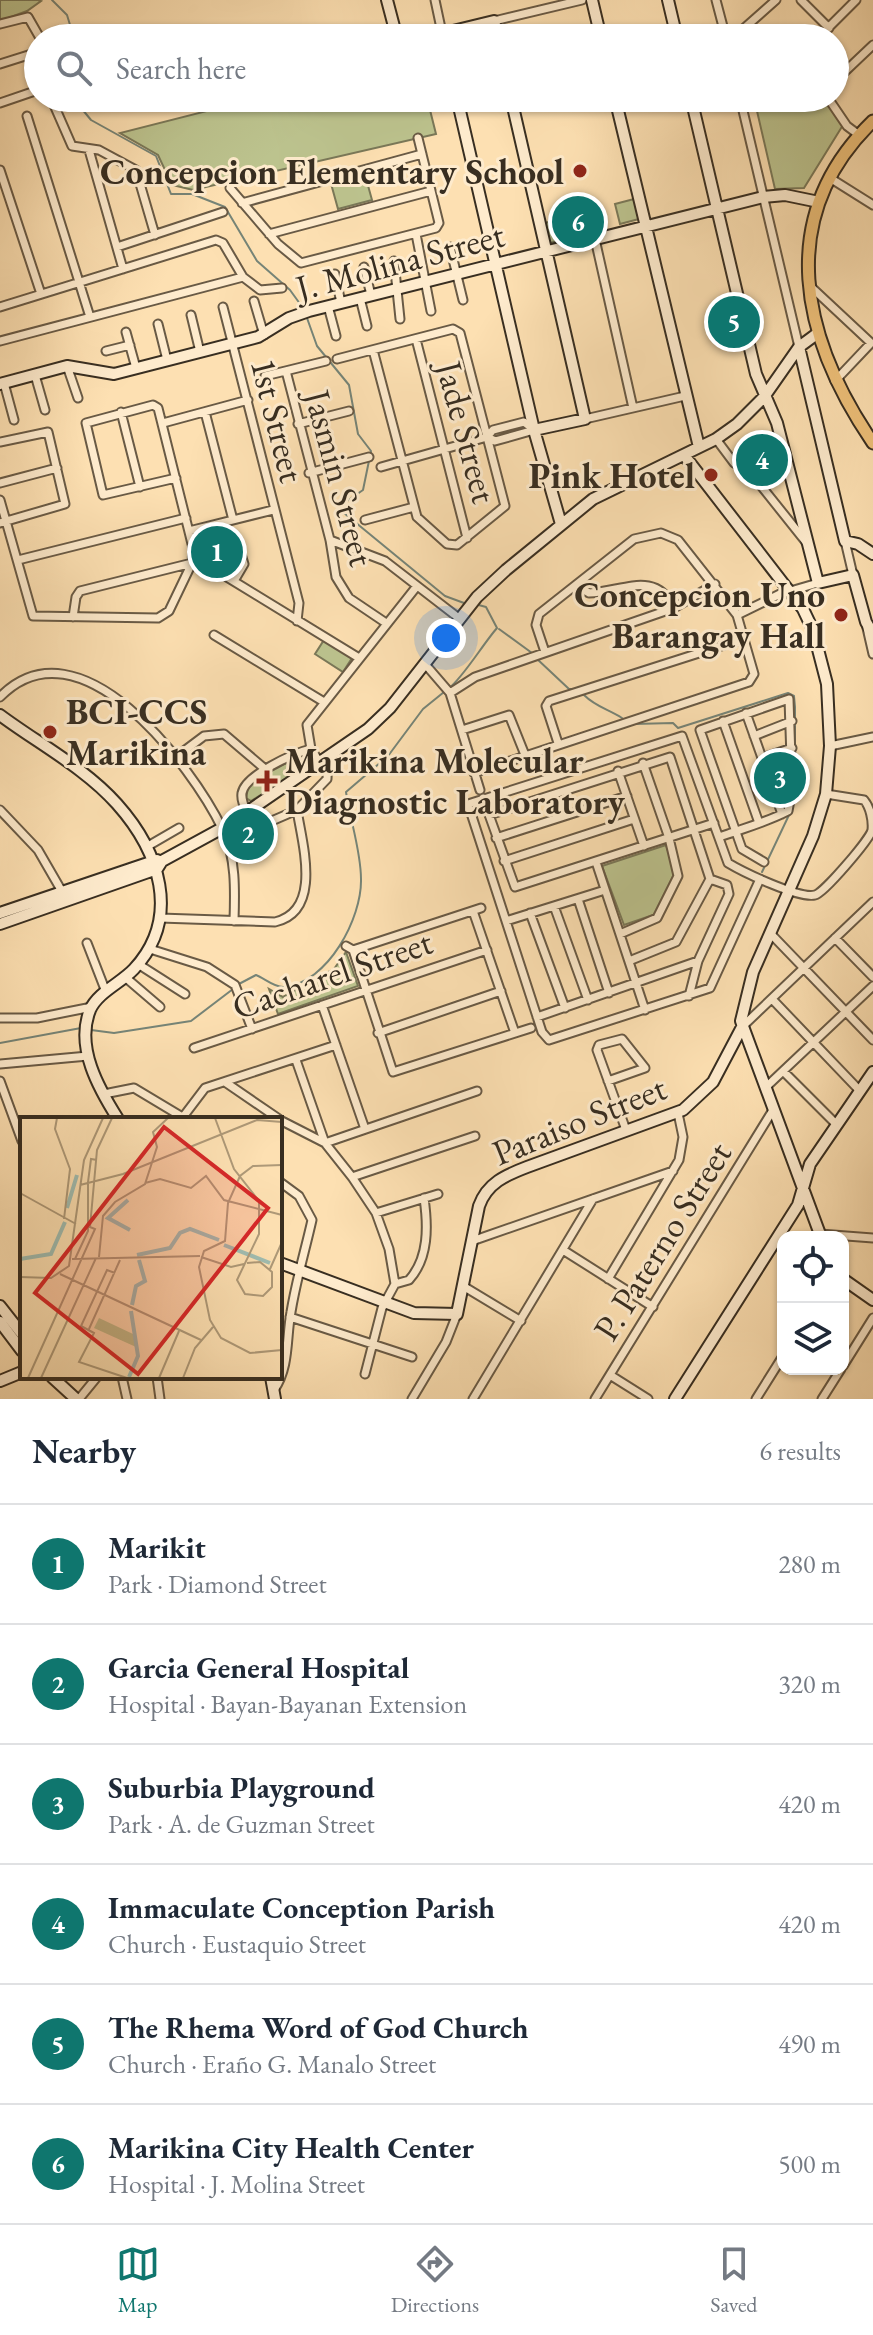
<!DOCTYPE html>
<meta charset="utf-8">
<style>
body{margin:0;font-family:"EB Garamond",serif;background:#f2f2f3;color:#1f2937}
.controls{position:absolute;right:24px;bottom:24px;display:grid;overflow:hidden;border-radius:16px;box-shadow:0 2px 6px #0004}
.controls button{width:72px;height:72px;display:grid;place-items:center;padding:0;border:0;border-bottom:2px solid #e0e1e3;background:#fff;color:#1f2937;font:40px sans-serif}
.you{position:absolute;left:446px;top:638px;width:28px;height:28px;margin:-20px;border:6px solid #fff;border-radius:50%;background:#1a73e8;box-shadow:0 0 0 12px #1a73e833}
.badge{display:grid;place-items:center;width:52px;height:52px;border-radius:50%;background:#0f766e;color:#fff;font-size:26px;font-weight:700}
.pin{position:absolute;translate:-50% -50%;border:4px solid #fff;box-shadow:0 2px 8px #0006}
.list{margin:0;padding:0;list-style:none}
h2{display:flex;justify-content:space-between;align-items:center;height:104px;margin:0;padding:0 32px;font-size:34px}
h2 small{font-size:26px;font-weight:400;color:#747a83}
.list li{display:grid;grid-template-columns:52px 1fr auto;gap:24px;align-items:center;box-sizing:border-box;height:120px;padding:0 32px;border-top:2px solid #e0e1e3}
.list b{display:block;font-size:30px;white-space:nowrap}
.list p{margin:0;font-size:26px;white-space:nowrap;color:#747a83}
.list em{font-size:26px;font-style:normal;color:#747a83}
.icon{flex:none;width:44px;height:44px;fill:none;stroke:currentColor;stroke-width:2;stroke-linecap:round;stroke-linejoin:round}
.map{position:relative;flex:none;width:873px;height:1399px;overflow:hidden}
.search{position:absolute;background:#fff;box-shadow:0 2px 6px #0004;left:24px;right:24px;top:24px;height:88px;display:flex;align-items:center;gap:20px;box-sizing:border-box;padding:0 28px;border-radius:44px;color:#747a83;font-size:30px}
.sheet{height:824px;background:#fff}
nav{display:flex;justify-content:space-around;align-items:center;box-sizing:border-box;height:112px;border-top:2px solid #e0e1e3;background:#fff;font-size:22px;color:#747a83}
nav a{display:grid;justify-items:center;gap:4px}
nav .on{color:#0f766e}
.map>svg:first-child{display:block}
</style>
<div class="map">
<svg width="873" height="1399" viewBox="0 0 873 1399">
<rect width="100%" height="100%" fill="#fde0b2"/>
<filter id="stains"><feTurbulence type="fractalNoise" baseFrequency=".0025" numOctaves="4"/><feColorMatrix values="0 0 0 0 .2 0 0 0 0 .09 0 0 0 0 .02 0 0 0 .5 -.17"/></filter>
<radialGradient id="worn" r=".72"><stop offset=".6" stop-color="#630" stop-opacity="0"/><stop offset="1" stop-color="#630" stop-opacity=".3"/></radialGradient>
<path fill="#bcc38e" stroke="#7a7858" stroke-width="2" d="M0,0H38L41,1L27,11L0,21Z
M258,98H427L436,134L193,190L172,185L158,155L120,133Z
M754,98H826L843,125L804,188L775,189Z
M364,171L372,200L338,209L330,180Z
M634,199L639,219L620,224L615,204Z
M564,218L569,238L550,243L545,223Z
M212,526L216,544L222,548L236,544L241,564L235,575L198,557L191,532Z
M324,640L352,658L343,672L315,654Z
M790,751L789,796L784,812L763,758Z
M307,752L314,762L251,801L246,798L249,783Z
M666,845L675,873L656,914L624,925L602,866Z
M346,952L358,986L278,1014L269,989L283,997L334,969Z"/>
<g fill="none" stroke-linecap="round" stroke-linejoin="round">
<path stroke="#768477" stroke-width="2" d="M52,0L67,15L74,38
M73,98L91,120L156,156L171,194H192L225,207L257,261L290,290L303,308
M307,318L317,346L349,385L358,434L371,451L363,490L340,506L344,513L445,596L464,603
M499,629L532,653
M536,658L569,689H577
M449,688C462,679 483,644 497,628L486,607L475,604
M584,695C596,707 608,709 622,718
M634,724L673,723L678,728L788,693L794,696L795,707V785
M762,872L789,815
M237,985L256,975C264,978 275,988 284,987C328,983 362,918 361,879C361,851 350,820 346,792L388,756L423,709L444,692
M91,1030L114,1033L191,1021L233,989
M0,1043L81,1028"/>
<g stroke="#695a45" stroke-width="11">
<path id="street" d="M435,0L442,33
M716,0L726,38
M801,0L829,28
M494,21L582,0
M0,24L28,17L40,38
M733,38L776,0
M790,38L793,35L799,38
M818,38L856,0
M0,64L38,52
M835,81L873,45
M51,98L72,146L99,150L136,170L155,235
M740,98L799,347
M828,98L847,126L859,135
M0,103L38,90
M27,116L90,317
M89,150L123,269
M0,170L41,294
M830,178L873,205
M230,188L278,244L301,263L436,228L439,223L418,138
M242,203L422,154
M269,234L431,191
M416,234L431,311
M595,239L633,408
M117,247L223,212
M450,247L463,300
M394,261L400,319
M364,267L371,295
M335,274L341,303
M809,285L871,343L835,381
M360,298L367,326
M254,301L264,335
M328,306L336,336
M0,307L216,240L223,243L243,277L260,290L282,288
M223,307L299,603L297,621
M191,315L200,352
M158,324L167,360
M126,332L136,368
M416,339L467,538
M0,341L243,277
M106,351L130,345
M337,359L453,329L460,333L505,506L457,545L447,544L417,517L373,350
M67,366L78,398
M286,371L330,540L336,577L349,598L386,623
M35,375L45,410
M265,376L326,361
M4,383L14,420
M121,412L140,487
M205,412L233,520
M585,419L685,396
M163,423L248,400
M298,424L349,411
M487,437L495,441L534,430
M716,439L734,463L750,472L806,542
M0,442L48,432L65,504L0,523
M381,467L487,437L493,430L524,422L533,429
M309,473L369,457
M0,483L57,468
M0,500L33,616L158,618L169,611L192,563L193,548L158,408L153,405L86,423L103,495L176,478
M365,520L414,507
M189,531L273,510
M330,540L385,561L460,619
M845,541L853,575
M18,560L186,518
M234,581L244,564L238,544
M576,585L589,593C622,592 655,569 674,608
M737,615L780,594L818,583
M73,617L76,597L80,591L192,563L222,574L359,658
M867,628L873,654
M214,635L324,702
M425,664L450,693L480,790
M450,693L475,677L674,608L715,584
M0,697C79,616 191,764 223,830C236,857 235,891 234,921
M746,713L782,814
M723,721L759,823
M462,730L509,715L525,755
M754,736L792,721
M558,743L546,706L549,701L743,639
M830,746L873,737
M311,749C294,753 245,775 242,793C241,800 244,806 247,812L267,823L297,810L327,779L328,758
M176,757L204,736L224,734L265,769
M762,758L792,748
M320,763L311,749L307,725L417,586
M618,771L644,846
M474,773L749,682L754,674L737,615L678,540L661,533L634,539L539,614L536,625L545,652
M483,798L515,887L714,823
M0,810L38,850L64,895
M489,815L670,757L710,879L676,942L629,961
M719,837L728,834C748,827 769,821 788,811L792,789L789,699L700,730L742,849L764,862
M496,838L627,796
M148,846L179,828
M504,861L634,819
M596,862L645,1010
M760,879L710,988L549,1040L542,1032L468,804L682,736L728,863C743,872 799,899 815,895C824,893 870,839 872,830C873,820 870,807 864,800L826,794
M578,899L609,993
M554,906L588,1000
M473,911L515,1033
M530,913L565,1008
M160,918L275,922C323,911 302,843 297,810
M506,921L605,890
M770,933L873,1040
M620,934L657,918L678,876L669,838L643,763
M835,938L873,977
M87,943L106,992
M346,946L353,950L393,1072L531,1028
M150,949L207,967L235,985L252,1029
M353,950L481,908
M138,964L185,994
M125,977L160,1007
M689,996L698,961L729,894L727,885L710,879
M772,999L860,1091
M322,1005L365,1129
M537,1017L698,961
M0,1018H37L92,1007
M742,1027L873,902
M378,1033L501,991
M194,1048L487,950
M296,1060L325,1143
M0,1064L88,1056
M783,1071L836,1124
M0,1081L22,1141
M608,1081L645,1068L622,1039L599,1045L597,1050L626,1130
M225,1082L279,1119
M765,1088L873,986
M104,1094L134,1088L184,1118
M183,1117L205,1088L336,1045
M280,1120L325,1143L352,1177L376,1213L389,1249L395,1284L382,1308L365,1374
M325,1143L477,1091
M352,1177L475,1136
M376,1213L438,1194
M820,1234L873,1238
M472,1241L673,1171
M563,1250L653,1307
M608,1279L679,1160L683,1137L678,1113
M395,1284L409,1280C429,1258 428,1226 424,1198
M463,1286L521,1321
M290,1317L412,1357
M843,1366L873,1318
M610,1375L648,1399
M122,1377L127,1399
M157,1377L160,1399
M274,1390C290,1367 286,1338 291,1312C296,1281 305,1251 312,1220L299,1196L280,1182
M79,1399L97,1377
M412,1399L446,1342L457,1314
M473,1399L593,1199
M595,1399L773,1110
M756,1399L783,1356
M822,1399L841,1369"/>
</g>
<g stroke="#382e21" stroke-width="14">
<path id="secondary" d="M387,0L397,38
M592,0L601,38
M668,0L677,38
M424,38L494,21L498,38
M457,98L534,430L561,524
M511,98L585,419L534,430
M615,98L699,447
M691,98L756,374L777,423L818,583L853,575L866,622L873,634
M799,347L845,541L858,544L873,554
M0,384L67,366L114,374L258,337L289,318L309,311L763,197L785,195L819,202
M684,455L803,609L813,630L827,684L830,746L826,794L813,836L753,972L741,1021L821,1237
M0,715C39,744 85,768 117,804C159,851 182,917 134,969C121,983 98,992 90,1010C75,1047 99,1089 118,1119
M0,913L157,860
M0,924L157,869L162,861L228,825L368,729L390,708L477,597L506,570L593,499L716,439L737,424L764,397L799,347L818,333
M280,1263L414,1313L457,1314L479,1206C487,1183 506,1175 527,1167L683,1110L713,1082L742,1027
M843,1279L873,1300
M0,1306L22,1334
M0,1322L22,1351
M52,1377L76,1399
M271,1377L275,1399
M0,1381L22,1372
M675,1399L798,1205L810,1164L873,1072"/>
</g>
<g stroke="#382e21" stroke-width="15">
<path id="primary" d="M873,121C773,218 802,339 873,443"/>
</g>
<use href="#street" stroke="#feebcd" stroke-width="7"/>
<use href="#secondary" stroke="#feebcd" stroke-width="10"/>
<use href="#primary" stroke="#eec079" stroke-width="11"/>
</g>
<g fill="#8f2418" stroke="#feebcd" stroke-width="3">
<circle cx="580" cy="171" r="8"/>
<circle cx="711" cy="475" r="8"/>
<circle cx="841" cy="615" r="8"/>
<circle cx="50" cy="732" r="8"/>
<path d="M263 769h8v8h8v8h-8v8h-8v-8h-8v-8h8z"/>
</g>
<g text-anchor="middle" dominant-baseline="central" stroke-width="6" stroke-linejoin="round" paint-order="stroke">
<g font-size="36" font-weight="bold" fill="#382e21" stroke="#feebcd" text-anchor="end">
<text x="564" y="171">Concepcion Elementary School</text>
<text x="695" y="475">Pink Hotel</text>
<text x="825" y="594">Concepcion Uno<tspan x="825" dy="41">Barangay Hall</tspan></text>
<text x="66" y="711" text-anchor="start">BCI-CCS<tspan x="66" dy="41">Marikina</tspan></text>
<text x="285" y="760" text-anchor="start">Marikina Molecular<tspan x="285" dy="41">Diagnostic Laboratory</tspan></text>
</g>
<g font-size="36" fill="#382e21" stroke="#feebcd">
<text transform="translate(400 261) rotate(-15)">J. Molina Street</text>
<text transform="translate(278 420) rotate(76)">1st Street</text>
<text transform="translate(467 432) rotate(75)">Jade Street</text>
<text transform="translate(340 478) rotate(75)">Jasmin Street</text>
<text transform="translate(332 974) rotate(-19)">Cacharel Street</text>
<text transform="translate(579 1120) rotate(-22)">Paraiso Street</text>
<text transform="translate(662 1241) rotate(-58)">P. Paterno Street</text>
</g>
</g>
<g transform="translate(20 1117)">
<rect width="262" height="262" fill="#fde0b2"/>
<path d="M79,201L113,217L116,230L74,211Z" fill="#bcc38e"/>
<path fill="none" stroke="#a0bdb1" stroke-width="4" d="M108,83L88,101L110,113M47,91L57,58M204,128L250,146M117,138L150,131L160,116L170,112L199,123M0,142L31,137L45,105M112,188L116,169L125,164L119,143M109,260L118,239L111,194"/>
<path fill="none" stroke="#ae9978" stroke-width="2" d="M37,1L35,12L50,52L44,102M195,1L214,52L239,84V117L217,163L225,177L243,179L252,170V155L240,145L227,146M262,48L233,49L220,59L208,86L205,124L184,134L179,150L190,203L201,221L230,236L262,233M125,66L140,62L171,71L186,59L204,83L262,98M60,68L103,57L237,3L262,5M0,76L56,107M79,140L83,99L95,85L125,67L137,30L133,15L148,1M181,140L211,150L224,147M52,142L180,139M55,142L68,114V65L71,42L77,43M250,152L262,125M95,156L87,153L61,209L74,216L59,245L107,261M40,157L181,223M0,160L31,161L49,149L64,43L83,1M69,212L100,143M8,261L75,112L70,110L77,33L92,1M21,261L76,141M139,261L159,214M163,261L175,231L193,210"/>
<path fill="#d62828" fill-opacity="0.15" stroke="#d62828" stroke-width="4" d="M144,10L248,91L118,257L15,176Z"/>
<rect width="262" height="262" fill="none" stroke="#382e21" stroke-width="4"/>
</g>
<rect width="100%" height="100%" filter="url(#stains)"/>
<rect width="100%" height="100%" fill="url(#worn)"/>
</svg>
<div class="controls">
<button><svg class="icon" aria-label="locate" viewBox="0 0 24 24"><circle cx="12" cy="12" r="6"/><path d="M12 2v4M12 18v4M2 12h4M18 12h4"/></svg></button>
<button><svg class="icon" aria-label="layers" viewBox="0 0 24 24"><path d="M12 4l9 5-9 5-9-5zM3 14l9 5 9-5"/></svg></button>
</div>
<div class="you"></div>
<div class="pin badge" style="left:217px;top:552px">1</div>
<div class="pin badge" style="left:248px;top:834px">2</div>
<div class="pin badge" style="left:780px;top:778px">3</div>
<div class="pin badge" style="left:762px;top:460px">4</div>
<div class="pin badge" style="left:734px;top:322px">5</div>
<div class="pin badge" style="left:578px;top:222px">6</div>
<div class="search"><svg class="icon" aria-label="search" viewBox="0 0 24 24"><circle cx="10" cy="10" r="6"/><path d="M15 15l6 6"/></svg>Search here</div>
</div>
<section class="sheet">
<h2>Nearby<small>6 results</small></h2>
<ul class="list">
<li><span class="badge">1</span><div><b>Marikit</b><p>Park · Diamond Street</p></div><em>280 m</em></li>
<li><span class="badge">2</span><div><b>Garcia General Hospital</b><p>Hospital · Bayan-Bayanan Extension</p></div><em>320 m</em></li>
<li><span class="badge">3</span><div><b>Suburbia Playground</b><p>Park · A. de Guzman Street</p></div><em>420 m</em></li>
<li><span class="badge">4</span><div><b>Immaculate Conception Parish</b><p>Church · Eustaquio Street</p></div><em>420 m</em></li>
<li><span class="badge">5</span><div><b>The Rhema Word of God Church</b><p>Church · Eraño G. Manalo Street</p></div><em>490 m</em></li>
<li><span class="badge">6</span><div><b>Marikina City Health Center</b><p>Hospital · J. Molina Street</p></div><em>500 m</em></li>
</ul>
</section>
<nav>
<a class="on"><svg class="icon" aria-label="map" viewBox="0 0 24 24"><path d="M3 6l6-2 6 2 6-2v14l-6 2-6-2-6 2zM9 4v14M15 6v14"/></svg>Map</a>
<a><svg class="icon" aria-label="directions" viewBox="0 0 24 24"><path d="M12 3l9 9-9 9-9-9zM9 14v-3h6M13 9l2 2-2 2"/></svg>Directions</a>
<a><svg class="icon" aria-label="saved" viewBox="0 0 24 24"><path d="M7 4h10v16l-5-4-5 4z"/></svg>Saved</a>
</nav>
